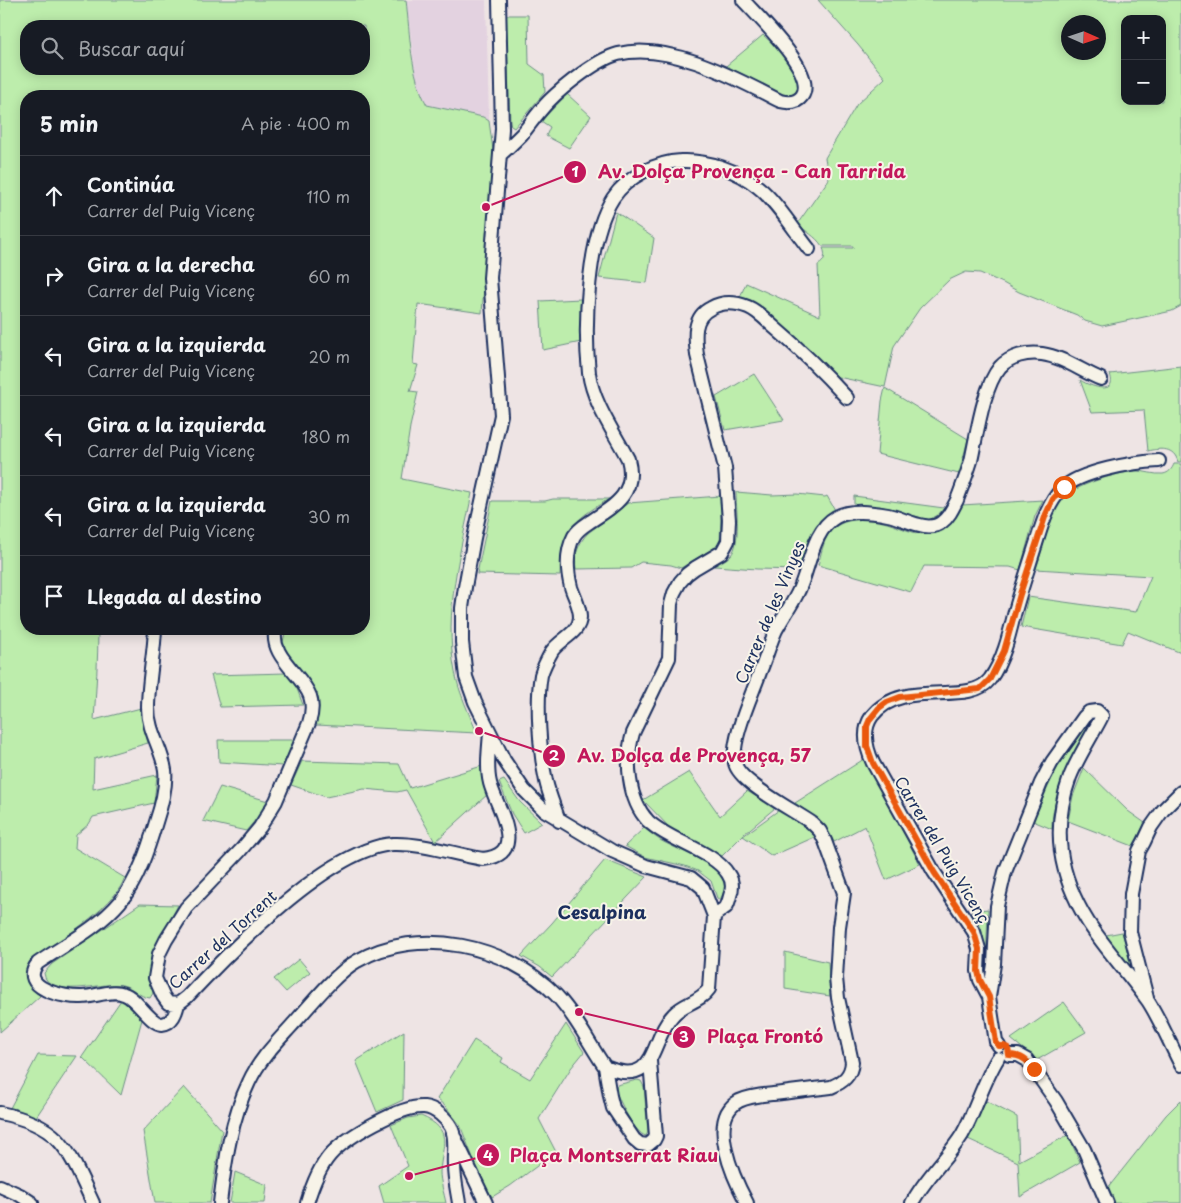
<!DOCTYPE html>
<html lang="es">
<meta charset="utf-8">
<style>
body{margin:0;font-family:"Playpen Sans",sans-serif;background:#242831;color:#f1f3f6}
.controls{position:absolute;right:15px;top:15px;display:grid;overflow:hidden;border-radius:10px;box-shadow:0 2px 12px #0003}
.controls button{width:45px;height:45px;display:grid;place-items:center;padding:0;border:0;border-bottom:1px solid #363941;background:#171b24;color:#f1f3f6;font:25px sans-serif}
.compass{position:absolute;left:1061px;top:15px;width:45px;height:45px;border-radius:50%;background:#171b24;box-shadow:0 2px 12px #0003;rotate:93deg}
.stop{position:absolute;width:15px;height:15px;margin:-11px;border:4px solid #ea580c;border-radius:50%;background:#fff}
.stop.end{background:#ea580c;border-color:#fff;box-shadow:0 1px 5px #0008}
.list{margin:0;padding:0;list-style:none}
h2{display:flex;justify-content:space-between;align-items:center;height:65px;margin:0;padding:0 20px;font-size:21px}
h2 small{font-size:16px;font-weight:400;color:#9ea1a6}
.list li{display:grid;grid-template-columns:32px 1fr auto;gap:15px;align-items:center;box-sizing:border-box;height:80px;padding:0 20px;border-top:1px solid #363941}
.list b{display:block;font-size:19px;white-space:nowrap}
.list p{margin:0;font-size:16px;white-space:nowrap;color:#9ea1a6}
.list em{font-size:16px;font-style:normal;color:#9ea1a6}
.icon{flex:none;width:28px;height:28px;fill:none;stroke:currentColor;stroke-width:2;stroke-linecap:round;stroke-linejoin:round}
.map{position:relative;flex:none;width:1181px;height:1203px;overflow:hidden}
.search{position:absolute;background:#171b24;box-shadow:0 2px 12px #0003;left:20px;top:20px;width:350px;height:55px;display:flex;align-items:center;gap:12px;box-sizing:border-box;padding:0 18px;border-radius:20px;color:#9ea1a6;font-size:19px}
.panel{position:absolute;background:#171b24;box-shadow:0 2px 12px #0003;left:20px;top:90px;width:350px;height:545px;border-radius:20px}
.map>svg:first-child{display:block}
</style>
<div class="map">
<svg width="1181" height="1203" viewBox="0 0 1181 1203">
<rect width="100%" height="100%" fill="#eee4e4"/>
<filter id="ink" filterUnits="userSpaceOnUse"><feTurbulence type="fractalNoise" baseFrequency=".02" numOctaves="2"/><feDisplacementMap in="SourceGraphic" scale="10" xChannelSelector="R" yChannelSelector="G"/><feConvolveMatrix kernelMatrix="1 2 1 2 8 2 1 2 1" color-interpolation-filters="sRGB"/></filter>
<g filter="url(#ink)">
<path fill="#e3d2e0" d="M406,0H486L489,121L483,117L427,105L419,87L415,72Z"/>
<path fill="#bdedac" stroke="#6c8e85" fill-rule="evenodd" d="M0,0H406C410,34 410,74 427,105L483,117L489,121L494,157L482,313L418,304L413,364L418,365L410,391L418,392L410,427L402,479L472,493C461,550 443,613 455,672C459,693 469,713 477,733L316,725L318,699L282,646L286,629H364V96H26V629H98C98,660 96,689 94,720L141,708L142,720L148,743L94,759L93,789L157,775L154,803L93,817L89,824L76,835L75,848L125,878C115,901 91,918 71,933C53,946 29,954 26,978L28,979L33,989L40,996L0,1032ZM26,26H364V69H26Z
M818,0H1181V306L1172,311L1102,326L1085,321L1077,315L1019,292L1003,283L980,273L966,272L949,280L920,308L894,346L885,387L838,377L758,306L740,297L746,283L820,316L818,265C825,262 826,255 823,248H853V246H822C815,235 806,233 798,223L829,179L825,158L857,104L885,78L858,45ZM1125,19H1162V101H1125ZM1068,22H1098V52H1068Z
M506,15H528L529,64L544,75L545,92L514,128L511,126L510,121Z
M763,35C776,47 804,70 797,91L791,95H785L726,66Z
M567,94L591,116L569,148L546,136L550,127L541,121Z
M616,212L654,238L647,283L599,278Z
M581,299V342L543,350L540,301Z
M1181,366V462H1178C1174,447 1161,448 1148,451L1144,410L1092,412L1080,380C1089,386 1118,397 1110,374Z
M754,374L784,420L725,430L716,397Z
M885,388L968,439L959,474L877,454L882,401Z
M1174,464H1181V653L1128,631L1122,644L1021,627L1028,597L1136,612L1151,576L1036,569C1042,551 1050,515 1061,500C1074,485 1116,473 1136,471C1145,471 1154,475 1163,474C1169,473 1172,469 1174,464Z
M736,492L772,495L797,494L825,497L827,496L835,510C812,521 807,548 800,570L757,569L714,566C719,563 726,560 731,555C741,543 736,508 736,492Z
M720,496L721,512L720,544L681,568L671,565L641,562L631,568L576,569C574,556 578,543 588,533L628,503Z
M854,496L944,508L938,515L929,520L880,506L854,505Z
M553,499H609C572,521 561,531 560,576L477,574L492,501H545Z
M1043,500L1035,516L1020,570L1010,567L924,566L911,592L818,565C821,555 823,542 829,533C842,516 869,518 887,523C901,527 918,537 932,533C947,529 955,517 962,505Z
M287,673L296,686L303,705L220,707L211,675Z
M1090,722C1089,730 1084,739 1080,747C1068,772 1051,800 1052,829L1033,821L1055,771Z
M218,740H294L283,766L219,762Z
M864,759L920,864L886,880L865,826L834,842C826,823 811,814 795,803Z
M302,761L399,764L410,788L482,766L488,794L435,842L406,790L397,792L364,789L326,797L291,785Z
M1084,768L1128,811L1145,823L1133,846L1068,821L1073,796Z
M689,772L720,816L747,791L775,808L744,834L722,856L670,828L643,800Z
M504,780L520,802L542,823L524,833L512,814L499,782Z
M220,787L268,801L264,810L246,831L203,821Z
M779,810L810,828L817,836L772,856L743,836Z
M644,828C649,832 654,836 660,840C675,849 719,864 724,881C726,888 723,894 720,900L717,898L711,881L698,871L685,866L645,857L625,846Z
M605,860L647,877L552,977L540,967L521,956L552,923Z
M140,904L178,905L150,961L149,975L153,993L150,998C139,997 133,987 122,985C105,981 47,1001 44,973L52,964Z
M988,909L986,965H984C984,943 986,930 971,911Z
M1122,932L1135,976L1134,977L1106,935Z
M785,952L828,962L830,996L785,989Z
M299,959L310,972L286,992L274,979Z
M121,1000L130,1004L143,1016L121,1095L82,1057Z
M1064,1002L1086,1032L1037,1060L1011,1039Z
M566,1024L584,1052L571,1068L539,1119L556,1152L510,1186L492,1197L479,1173L460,1125L446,1107L437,1099L474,1040L503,1058L501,1062L530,1079Z
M404,1031L403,1100L377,1112L356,1061Z
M38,1055L77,1056L36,1117L10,1108Z
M637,1080L641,1081L644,1087L648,1132L646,1136C634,1133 620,1101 615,1090L617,1085Z
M184,1087L222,1130L210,1203H155L143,1131Z
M1181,1100V1203H1115L1107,1189L1166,1115Z
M986,1101L1017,1117L1019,1161L1068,1135L1080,1162L1020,1197L1018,1162L968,1139Z
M421,1116C454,1130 442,1144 440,1172C440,1181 444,1193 446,1203H384L379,1186L408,1166L391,1125L408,1118Z
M235,1172L267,1185L265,1203H230Z"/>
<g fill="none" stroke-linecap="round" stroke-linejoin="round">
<g stroke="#1b2f5e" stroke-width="16">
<path id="street" d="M500,155C508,148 515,141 522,134C531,123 539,111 549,101C564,86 598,59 618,54C669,41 737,79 780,101C788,103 797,103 802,96C818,73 758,17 743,0
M155,629C154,655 148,682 148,708C148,731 162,749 165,770C167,787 161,807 156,822C148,849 138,880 120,902C98,928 66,944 38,963C17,988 65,998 82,997C96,997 110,989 124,994C137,998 150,1024 162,1024C173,1023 176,1012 178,1004
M276,629C268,655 302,674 310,696C313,705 312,714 309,723L276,801L260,827L240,851L186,908L166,940L159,954L155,978L163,996L168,1003L178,1004L187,997C229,952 330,848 393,844C423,843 453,854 483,859C530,854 496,807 490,783C486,767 489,749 490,732
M559,821C555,808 549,795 546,781C540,754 536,703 541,675C543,668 548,658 552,651C560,639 580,633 580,617C580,606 574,597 571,587C567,571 566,551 574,536C578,529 585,525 591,521C616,505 637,492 628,459C614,432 593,403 589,373C584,326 587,238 613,198C627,177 656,162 681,161C708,160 737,170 758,187C776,201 794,230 809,249
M714,916C717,913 722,910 726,907C728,904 729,900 730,896C733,888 733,881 728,874C714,851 669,841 648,821C628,800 625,760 633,733L669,658L671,604L674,593L680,582L687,574L695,568L722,552L728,541L729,520L725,468L697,355C695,338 692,317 711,308C723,301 735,302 748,307C758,311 767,321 775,328C801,350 824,373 847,398
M989,997L994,964L997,906L1005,872L1041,783L1052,762L1084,717L1089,712L1097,711L1102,716L1100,720C1090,739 1078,757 1070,777C1051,830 1059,875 1088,922C1106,950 1129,974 1148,1001C1161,1021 1170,1044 1181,1065
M1147,998L1130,932L1131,894L1139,851L1144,842L1151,827L1163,810L1181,792
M999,1046L996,1042L989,997L980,980L978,971L979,949L974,932L934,872L873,763C866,748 862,730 872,716C903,676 968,708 990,679C1003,661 1009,636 1014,615C1020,593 1027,572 1034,550C1041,529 1046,505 1062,489C1080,471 1135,462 1159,461
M1009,1055H1018L1027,1060L1056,1101L1084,1149L1107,1203
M605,1067L610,1096L613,1108L634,1139L640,1144L648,1145L654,1140L656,1136L650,1061
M0,1113C63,1126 68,1150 93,1203
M455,1138L486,1203
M0,1186L20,1195L32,1203
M220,1203C225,1162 231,1119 249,1082C260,1058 278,1041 295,1022C311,1004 337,972 357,961C419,925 507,945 556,995C576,1016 589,1044 605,1067C659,1089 649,1039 674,1014C684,1003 700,1002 709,989L714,916L703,888L691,878L646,866L612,851L544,810L524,790L504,760L475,702L466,677L462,642V608L465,587L474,538L501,415L490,278L502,129L499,0
M307,1203C312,1186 318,1169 330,1155C346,1137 401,1105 424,1107C435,1108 446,1118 451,1127C457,1139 453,1153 454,1165C454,1178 457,1190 459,1203
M747,1203C734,1179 706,1119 739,1101C749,1096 762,1095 773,1094C792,1092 811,1089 831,1087C843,1082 851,1076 852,1062L838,998L836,978L839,927L844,893L825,841L820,831L812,823C795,811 738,782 735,763C731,739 752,695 760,672C766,658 770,643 776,630C783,617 791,606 797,594C810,570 811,531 836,517C851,509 872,512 888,515C904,518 928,534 942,522C949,517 953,508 957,500C962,487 967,474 971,461C977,435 983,387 1000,367C1010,356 1027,352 1042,354C1063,357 1081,371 1101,379
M912,1203C925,1178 947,1159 962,1135C976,1110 983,1082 998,1058"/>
</g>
<use href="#street" stroke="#f7f3e8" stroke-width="12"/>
</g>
</g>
<g fill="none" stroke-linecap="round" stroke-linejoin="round" filter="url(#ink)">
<path stroke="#ea580c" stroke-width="6" d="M1034,1069C1027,1060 1021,1055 1009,1055L1008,1048L1004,1046H999L996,1042L989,997L980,980L978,971L979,949L974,932L934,872L873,763L867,746V726L870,719L879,708L887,702L900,697L980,689L990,679L1004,651L1020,594L1046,514L1053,499L1064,487"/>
</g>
<g text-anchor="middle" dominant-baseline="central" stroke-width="4" stroke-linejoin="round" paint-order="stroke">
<g font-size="16" fill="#1b2f5e" stroke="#f7f3e8">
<text transform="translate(769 612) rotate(-67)">Carrer de les Vinyes</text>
<text transform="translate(943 849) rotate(59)">Carrer del Puig Vicenç</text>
<text transform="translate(222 939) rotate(-42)">Carrer del Torrent</text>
</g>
<g font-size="18" font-weight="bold" fill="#1b2f5e" stroke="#f7f3e8">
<text x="602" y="911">Cesalpina</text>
</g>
</g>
<path fill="none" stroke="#c2185b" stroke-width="2" d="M486 207L575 172M479 731L554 756M579 1012L684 1037M409 1176L488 1155"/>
<g fill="#c2185b" stroke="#f7f3e8" stroke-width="2">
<circle cx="486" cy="207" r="5"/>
<circle cx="479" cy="731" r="5"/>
<circle cx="579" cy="1012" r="5"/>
<circle cx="409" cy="1176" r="5"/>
<circle cx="575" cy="172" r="12"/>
<circle cx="554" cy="756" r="12"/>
<circle cx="684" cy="1037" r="12"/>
<circle cx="488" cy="1155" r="12"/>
</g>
<g font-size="15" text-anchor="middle" font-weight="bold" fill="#fff">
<text x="575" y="177">1</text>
<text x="554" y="761">2</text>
<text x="684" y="1042">3</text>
<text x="488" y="1161">4</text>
</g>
<g font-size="18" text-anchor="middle" font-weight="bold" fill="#c2185b" stroke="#f7f3e8" stroke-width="4" stroke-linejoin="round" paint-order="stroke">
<text x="752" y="178">Av. Dolça Provença - Can Tarrida</text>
<text x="694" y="762">Av. Dolça de Provença, 57</text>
<text x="765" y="1043">Plaça Frontó</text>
<text x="614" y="1162">Plaça Montserrat Riau</text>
</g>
</svg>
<div class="controls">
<button>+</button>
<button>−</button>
</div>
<svg class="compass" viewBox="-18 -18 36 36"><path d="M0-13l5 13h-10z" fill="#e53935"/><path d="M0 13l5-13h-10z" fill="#9ea1a6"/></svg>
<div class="stop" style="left:1064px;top:487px"></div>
<div class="stop end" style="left:1034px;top:1069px"></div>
<div class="search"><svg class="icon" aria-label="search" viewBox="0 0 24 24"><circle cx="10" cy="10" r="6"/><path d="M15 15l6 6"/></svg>Buscar aquí</div>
<section class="panel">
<h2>5 min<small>A pie · 400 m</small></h2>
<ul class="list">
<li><svg class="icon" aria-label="ahead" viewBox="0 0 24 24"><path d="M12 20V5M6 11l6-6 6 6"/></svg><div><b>Continúa</b><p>Carrer del Puig Vicenç</p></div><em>110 m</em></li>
<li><svg class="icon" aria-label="right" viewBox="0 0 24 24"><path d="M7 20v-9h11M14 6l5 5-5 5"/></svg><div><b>Gira a la derecha</b><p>Carrer del Puig Vicenç</p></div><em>60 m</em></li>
<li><svg class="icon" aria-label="left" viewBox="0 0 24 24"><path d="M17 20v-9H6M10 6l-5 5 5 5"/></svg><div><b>Gira a la izquierda</b><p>Carrer del Puig Vicenç</p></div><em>20 m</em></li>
<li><svg class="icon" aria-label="left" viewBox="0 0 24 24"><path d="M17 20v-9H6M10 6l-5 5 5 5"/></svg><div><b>Gira a la izquierda</b><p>Carrer del Puig Vicenç</p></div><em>180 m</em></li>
<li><svg class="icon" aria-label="left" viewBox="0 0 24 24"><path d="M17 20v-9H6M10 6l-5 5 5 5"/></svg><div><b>Gira a la izquierda</b><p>Carrer del Puig Vicenç</p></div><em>30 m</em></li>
<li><svg class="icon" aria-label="arrive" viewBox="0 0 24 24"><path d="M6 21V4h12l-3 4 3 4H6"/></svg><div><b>Llegada al destino</b></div></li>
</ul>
</section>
</div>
